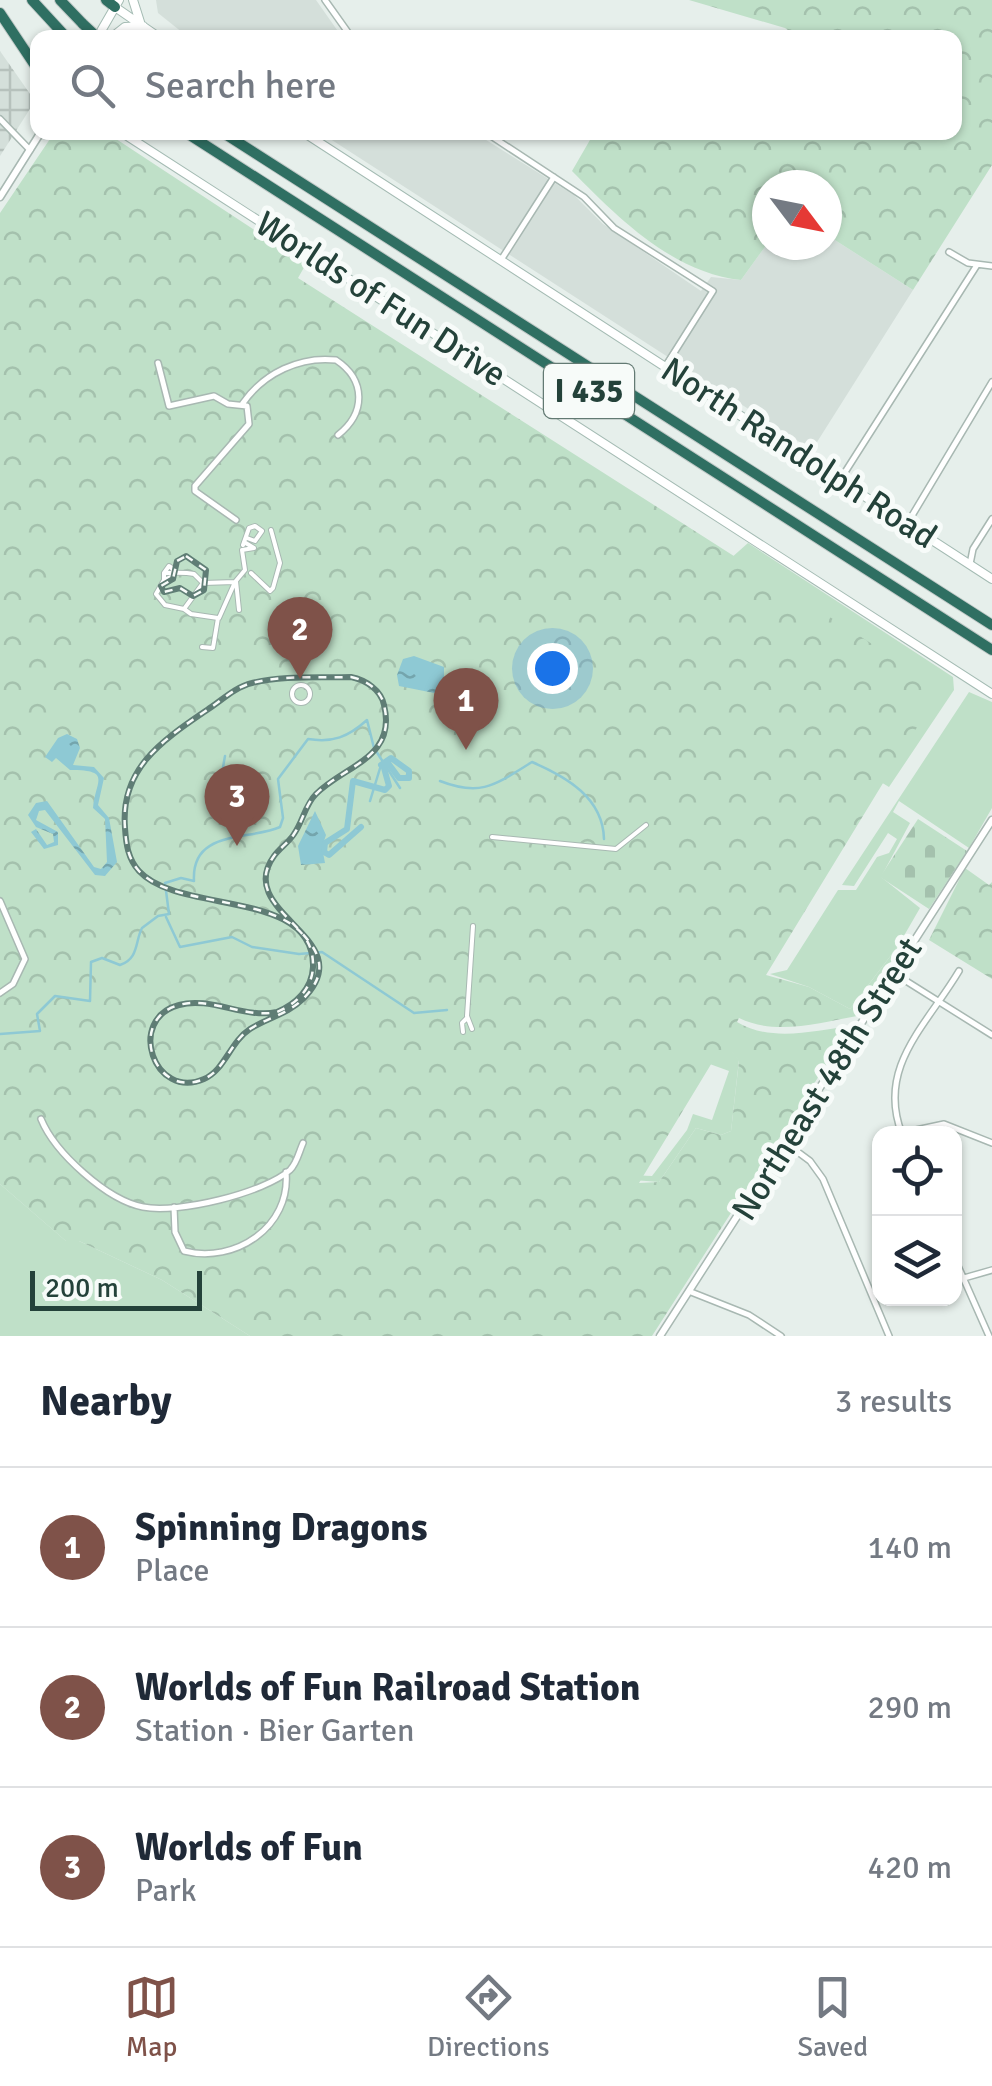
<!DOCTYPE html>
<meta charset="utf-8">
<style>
body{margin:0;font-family:Signika,sans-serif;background:#f6f6f7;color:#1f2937}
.controls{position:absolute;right:30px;bottom:30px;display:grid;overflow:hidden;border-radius:20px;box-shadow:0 2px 8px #0004}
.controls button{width:90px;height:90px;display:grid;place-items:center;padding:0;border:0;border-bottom:2px solid #e0e1e3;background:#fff;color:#1f2937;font:50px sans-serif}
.compass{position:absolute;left:752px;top:170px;width:90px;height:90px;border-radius:50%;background:#fff;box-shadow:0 2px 8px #0004;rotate:122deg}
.scale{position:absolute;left:30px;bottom:25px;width:172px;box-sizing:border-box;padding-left:10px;border:5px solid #24423a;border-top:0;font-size:28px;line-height:35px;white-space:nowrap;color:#24423a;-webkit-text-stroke:8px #f7fbf9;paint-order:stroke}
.you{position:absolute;left:552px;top:668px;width:35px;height:35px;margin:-25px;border:8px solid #fff;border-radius:50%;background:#1a73e8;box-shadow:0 0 0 15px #1a73e833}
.badge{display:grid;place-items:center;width:65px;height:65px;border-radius:50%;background:#7f5249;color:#fff;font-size:32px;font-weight:700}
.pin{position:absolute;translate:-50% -82px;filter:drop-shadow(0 2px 5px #0008)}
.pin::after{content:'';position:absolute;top:52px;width:35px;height:30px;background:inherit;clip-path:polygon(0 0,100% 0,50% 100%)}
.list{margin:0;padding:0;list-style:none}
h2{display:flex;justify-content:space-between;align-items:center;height:130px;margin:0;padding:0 40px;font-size:42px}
h2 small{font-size:32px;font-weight:400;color:#747a83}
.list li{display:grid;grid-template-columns:65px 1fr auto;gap:30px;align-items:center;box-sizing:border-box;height:160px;padding:0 40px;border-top:2px solid #e0e1e3}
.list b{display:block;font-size:38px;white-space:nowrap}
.list p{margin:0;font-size:32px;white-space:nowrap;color:#747a83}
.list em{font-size:32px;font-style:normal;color:#747a83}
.icon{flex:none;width:55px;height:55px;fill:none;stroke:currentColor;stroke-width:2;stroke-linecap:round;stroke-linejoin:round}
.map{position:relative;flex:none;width:992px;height:1336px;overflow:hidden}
.search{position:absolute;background:#fff;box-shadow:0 2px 8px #0004;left:30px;right:30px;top:30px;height:110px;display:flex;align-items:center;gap:25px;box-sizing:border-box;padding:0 35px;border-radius:20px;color:#747a83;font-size:38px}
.sheet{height:610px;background:#fff}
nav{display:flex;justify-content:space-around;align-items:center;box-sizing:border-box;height:140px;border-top:2px solid #e0e1e3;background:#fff;font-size:28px;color:#747a83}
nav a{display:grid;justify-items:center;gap:5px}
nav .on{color:#7f5249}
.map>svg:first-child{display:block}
</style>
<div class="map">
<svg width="992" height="1336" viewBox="0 0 992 1336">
<defs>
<pattern id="industrial-grid" width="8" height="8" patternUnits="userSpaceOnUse" patternTransform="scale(2.5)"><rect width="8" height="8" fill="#d4dfda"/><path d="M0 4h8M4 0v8" fill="none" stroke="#b6c1bc"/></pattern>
<pattern id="forest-crowns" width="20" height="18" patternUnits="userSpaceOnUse" patternTransform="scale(2.5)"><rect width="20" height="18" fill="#bfe0c8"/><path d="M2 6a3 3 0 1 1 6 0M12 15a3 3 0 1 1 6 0" fill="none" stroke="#a4c1ad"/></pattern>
<pattern id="cemetery-stones" width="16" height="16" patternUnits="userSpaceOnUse" patternTransform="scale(2.5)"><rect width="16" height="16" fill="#bfe0c8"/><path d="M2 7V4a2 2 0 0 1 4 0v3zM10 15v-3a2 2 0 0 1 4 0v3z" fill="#a4c1ad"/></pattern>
<pattern id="water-ripples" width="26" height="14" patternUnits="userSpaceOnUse" patternTransform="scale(2.5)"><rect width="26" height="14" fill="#8ec9d4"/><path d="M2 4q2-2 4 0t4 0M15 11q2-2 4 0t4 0" fill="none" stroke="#74a5ad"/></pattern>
</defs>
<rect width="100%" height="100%" fill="#e6efeb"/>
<path fill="#d4dfda" d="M156,0H316L342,37H188L158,13Z
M321,133H475L574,195L603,224L701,291L711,277L741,280L767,244L827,245V235L913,290L812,450Z"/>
<path fill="url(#industrial-grid)" d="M0,51L35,101L0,156Z"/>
<path fill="#bfe0c8" d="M748,543L953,677L954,690L889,787L789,726L730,559Z
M969,692L992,702V808L969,848L899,801L893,812L910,823L881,877L920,908L898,946L850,1009L809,987L770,974L787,970L838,890H856L877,857L889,853L897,839L888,833L854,886L842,885Z
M731,1050L739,1060L731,1131L721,1135L696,1128L659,1182L478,1168L652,1176L687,1130L693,1114L712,1120L729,1071L707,1063Z
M0,1184L66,1241H79L162,1280L250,1336H0Z"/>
<path fill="url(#forest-crowns)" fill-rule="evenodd" d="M689,0H992V165L913,290L827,235V185H767V244L741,280C673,273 617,217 572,171L594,133L954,132V38L798,37L785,28Z
M54,133H107L306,264L298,278L941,688L766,975L809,987L850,1009L898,946L900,950L857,1016C818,1023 776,1036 739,1018L737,1022C772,1043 816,1030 851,1026L652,1336H250L162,1280L79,1241L67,1242L0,1184V213ZM731,1051L739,1061L731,1131L721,1135L696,1128L659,1182L639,1183L713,1061L719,1063Z
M965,868L989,885L992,882V979L929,940Z"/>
<path fill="url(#cemetery-stones)" d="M918,819L967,851L929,909L880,877Z"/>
<path fill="url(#water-ripples)" d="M414,656L444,667V689L439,694L399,686L397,675L403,659Z
M67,734L77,739L80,748L73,765L94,767L104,778L98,805L109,818L117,862L105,876L95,875L45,810L39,811L36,820L58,832V845L44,849L31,832L36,829L47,845L54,842L53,834L36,827L28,815L36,803L47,801L94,867L101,869L107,862L105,819L93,808C95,781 113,770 70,770L56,758L52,762L45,757L58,738Z
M315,811L326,835L322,847L325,863L301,865L298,846Z"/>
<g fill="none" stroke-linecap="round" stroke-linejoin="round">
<path stroke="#8ec9d4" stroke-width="2.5" d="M440,781C481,797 495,785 532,762C567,777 603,798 604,839
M220,784L225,756
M370,801L381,765
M166,917L180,947L232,937L252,947L299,954L322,952L414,1013L447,1010
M0,1034L40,1031L37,1014L55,996L90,1001L91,962L102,958L120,965C139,959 135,941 142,928L158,916L169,914L165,883L181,878L194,881C191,829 249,841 280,827L283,818L278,779L308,739C333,743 348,737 367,720L374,748L400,788"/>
<path stroke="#8ec9d4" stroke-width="6" d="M361,827L329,855L324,852L325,843L347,829L353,781L385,790L389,786L384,768L388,763L399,778H409V771L391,758L381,765"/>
<g stroke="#a8b8b2" stroke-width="6">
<path id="pedestrian" d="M243,545L249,528L255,526L262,531L255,541L247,538
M164,573V580L173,576C174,572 173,568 169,566L164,573C174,573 184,572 194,574L203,583L235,582L245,570L242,550L254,548L244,542
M251,573L270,591L273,588L280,563L271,530
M164,580L156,594L165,605L184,609L203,583
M236,581L239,610
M184,609L191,614L218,618L213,648L202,647
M219,618L235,582
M292 694a9 9 0 1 1 18 0a9 9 0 1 1-18 0Z
M492,837L616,849L646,825
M472,1029L467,1016L473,926
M463,1032L462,1023L467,1018"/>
</g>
<g stroke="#a8b8b2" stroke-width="8">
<path id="minor" d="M325,0L352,38
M0,119L30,150
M485,132L584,197L614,228L713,291L665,367
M949,252L968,263L992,266
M501,260L554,177
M158,363L169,406L214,396L228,404L247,406L249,424L195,486V491L236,520
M243,403C264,373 300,356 336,360C366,380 366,413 338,435
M840,480L977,265
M907,524L992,382
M970,564L973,549L992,519
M0,901L25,959L13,984L0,993
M895,974L992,1035
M41,1119C55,1153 107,1200 143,1207C178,1214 264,1193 290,1170C297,1163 299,1152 303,1143
M902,1133L944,1124L992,1143
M902,1134C876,1067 927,1025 959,971
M787,1144L810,1161L823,1179L889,1336
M174,1207L175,1232L184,1251C235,1264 291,1227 286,1172
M954,1257L989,1336
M964,1278L992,1270
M691,1292L749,1315L781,1336"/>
</g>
<g stroke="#a8b8b2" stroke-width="9">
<path id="tertiary" d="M0,197L41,132
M660,1336L992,820"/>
</g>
<g stroke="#a4bbb3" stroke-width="10">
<path id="secondary" d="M133,0L140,22
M115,7L160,38
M97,38L119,0
M111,38L125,27L143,26
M121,132L992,694
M303,132L992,579"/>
</g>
<g stroke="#c2cac8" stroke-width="12">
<path id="motorway" d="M32,0L67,38
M60,0L83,24
M106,0L115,7
M0,13L38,70
M185,132L992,650
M222,132L992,625"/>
</g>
<use href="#pedestrian" stroke="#fff" stroke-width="4"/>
<use href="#minor" stroke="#fff" stroke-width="5"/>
<use href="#tertiary" stroke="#fff" stroke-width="6"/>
<use href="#secondary" stroke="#fff" stroke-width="8"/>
<use href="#motorway" stroke="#2f6f62" stroke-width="10"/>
<g stroke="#5f7d75" stroke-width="6">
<path id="rail" d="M186,556L206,570L204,590L193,596L180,588L164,592L161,586L173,579L177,561Z
M351,677C366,680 381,690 384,705C397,758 345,765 316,794C305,805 303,821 294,834C289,842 280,848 274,856C232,914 364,938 303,999C288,1014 267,1018 250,1029C230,1042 225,1070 204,1079C154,1101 126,1019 179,1005C210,996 245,1019 277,1012C296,1004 312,989 313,967C315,888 179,915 139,871C128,859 126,844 125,828C120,768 163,740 207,710C221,701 235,687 252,683C282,675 320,678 351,677Z"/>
</g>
<use href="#rail" stroke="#f7fbf9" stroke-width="2.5" stroke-dasharray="8" stroke-linecap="butt"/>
<g stroke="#c2cac8" stroke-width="12" stroke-linecap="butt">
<path id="motorway-bridge" d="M83,24L98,38"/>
</g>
<use href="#motorway-bridge" stroke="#2f6f62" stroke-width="10"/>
</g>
<g text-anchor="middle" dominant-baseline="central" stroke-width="10" stroke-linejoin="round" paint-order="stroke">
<rect fill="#f7fbf9" stroke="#637a73" stroke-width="2.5" x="544" y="364" width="90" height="54" rx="8"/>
<g font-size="32" font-weight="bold" fill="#24423a">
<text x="589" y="391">I 435</text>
</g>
<g font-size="35" fill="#24423a" stroke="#f7fbf9">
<text transform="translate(381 299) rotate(33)">Worlds of Fun Drive</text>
<text transform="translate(799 453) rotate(33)">North Randolph Road</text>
<text transform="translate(827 1079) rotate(-58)">Northeast 48th Street</text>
</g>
</g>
</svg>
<div class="controls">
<button><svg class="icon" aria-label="locate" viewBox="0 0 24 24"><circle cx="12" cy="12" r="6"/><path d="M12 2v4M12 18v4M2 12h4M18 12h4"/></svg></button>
<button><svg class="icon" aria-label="layers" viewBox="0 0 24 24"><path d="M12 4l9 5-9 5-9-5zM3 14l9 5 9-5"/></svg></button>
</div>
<svg class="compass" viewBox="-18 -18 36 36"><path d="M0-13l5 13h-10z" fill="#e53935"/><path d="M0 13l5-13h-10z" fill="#747a83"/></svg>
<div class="scale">200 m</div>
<div class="you"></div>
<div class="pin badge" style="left:466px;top:750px">1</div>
<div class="pin badge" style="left:300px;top:679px">2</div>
<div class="pin badge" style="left:237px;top:846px">3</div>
<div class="search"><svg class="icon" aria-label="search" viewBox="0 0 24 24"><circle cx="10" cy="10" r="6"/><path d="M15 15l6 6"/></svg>Search here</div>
</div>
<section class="sheet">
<h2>Nearby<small>3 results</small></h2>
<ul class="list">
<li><span class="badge">1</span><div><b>Spinning Dragons</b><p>Place</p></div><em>140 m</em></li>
<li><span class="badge">2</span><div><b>Worlds of Fun Railroad Station</b><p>Station · Bier Garten</p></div><em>290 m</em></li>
<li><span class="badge">3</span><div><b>Worlds of Fun</b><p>Park</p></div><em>420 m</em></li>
</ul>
</section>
<nav>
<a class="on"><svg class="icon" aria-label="map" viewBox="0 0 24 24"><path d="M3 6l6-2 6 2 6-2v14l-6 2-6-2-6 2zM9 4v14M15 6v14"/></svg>Map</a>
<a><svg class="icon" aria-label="directions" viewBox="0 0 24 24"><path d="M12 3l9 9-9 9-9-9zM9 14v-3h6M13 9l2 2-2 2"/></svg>Directions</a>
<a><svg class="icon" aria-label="saved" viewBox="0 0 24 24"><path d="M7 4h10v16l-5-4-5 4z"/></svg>Saved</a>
</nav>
